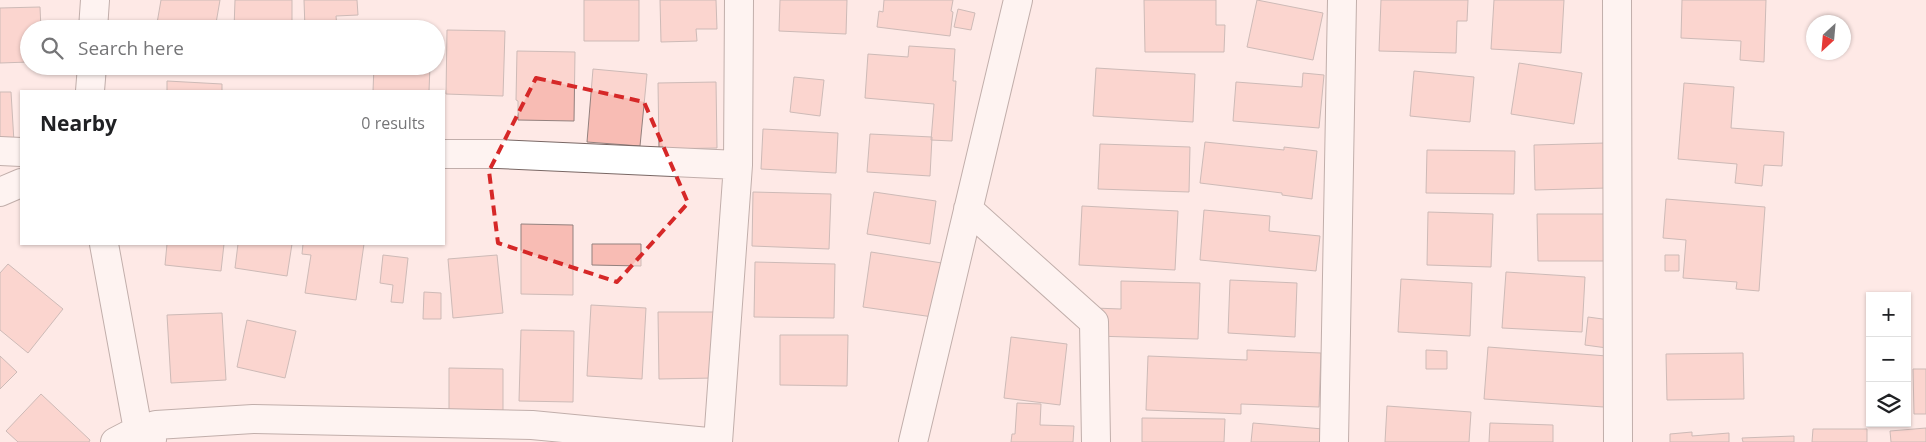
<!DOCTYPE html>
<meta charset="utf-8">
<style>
body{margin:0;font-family:"Open Sans",sans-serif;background:#f6f6f6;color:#202124}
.controls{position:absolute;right:15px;bottom:15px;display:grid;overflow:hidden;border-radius:0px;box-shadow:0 1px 4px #0004}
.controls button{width:45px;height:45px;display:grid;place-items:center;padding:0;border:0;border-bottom:1px solid #e0e0e0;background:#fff;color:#202124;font:25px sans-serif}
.compass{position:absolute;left:1806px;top:15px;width:45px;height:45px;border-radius:50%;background:#fff;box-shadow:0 1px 4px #0004;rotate:206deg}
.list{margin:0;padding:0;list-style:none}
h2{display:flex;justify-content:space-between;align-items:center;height:65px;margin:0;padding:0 20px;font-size:21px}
h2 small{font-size:16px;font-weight:400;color:#757577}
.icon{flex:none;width:28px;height:28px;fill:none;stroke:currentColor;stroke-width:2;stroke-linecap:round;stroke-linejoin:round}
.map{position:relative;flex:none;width:1926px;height:442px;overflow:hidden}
.search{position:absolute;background:#fff;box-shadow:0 1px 4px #0004;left:20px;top:20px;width:425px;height:55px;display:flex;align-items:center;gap:12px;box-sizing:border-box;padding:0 18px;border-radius:28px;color:#757577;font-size:19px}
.panel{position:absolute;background:#fff;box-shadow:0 1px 4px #0004;left:20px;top:90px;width:425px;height:155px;border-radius:0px}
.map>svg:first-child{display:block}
</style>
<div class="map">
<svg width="1926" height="442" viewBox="0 0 1926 442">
<rect width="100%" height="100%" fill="#fee9e6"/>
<path fill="#f8bcb4" stroke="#93817e" d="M161,0H220L215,29H156Z
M235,0H292V29H234Z
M304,0H357L358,15L336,16L337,28L305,29Z
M584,0H639V41H584Z
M660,0H716L717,29H696L697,41L661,42Z
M780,0H847L846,34L779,31Z
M884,0H953L951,11L953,12L950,36L877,27L879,11L883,12Z
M1144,0H1216V25H1225L1224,52H1145Z
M1257,0L1323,13L1313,60L1247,47Z
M1381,0H1468L1467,21H1457L1456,53L1379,51Z
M1494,0H1564L1561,53L1491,49Z
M1682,0H1766L1764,62L1740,60L1741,41L1681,38Z
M40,7L41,29H29V62L0,63V8Z
M958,9L975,13L971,30L954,27Z
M447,30L505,31L503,96L446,94Z
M909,46L955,49L953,81H956L952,141L931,140L934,104L865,98L868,54L908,57Z
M517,51L575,52L574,121L518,120V101L516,100Z
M1519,63L1582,73L1574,124L1511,114Z
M374,66H430L429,91H373Z
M1096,68L1195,74L1193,122L1093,116Z
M593,69L647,74L640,146L587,142Z
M1414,71L1474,77L1470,122L1410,116Z
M1303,73L1324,75L1319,128L1233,121L1236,82L1302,87Z
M794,77L824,80L820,116L790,112Z
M167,81L222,84V91H167Z
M716,82L717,148L659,149L658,83Z
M1684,83L1734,87L1731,128L1784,132L1782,166L1764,165L1762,186L1735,183L1737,164L1678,159Z
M0,92H11L14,142L0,143Z
M763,129L838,133L836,173L761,169Z
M870,134L932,137L930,176L867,172Z
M1205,142L1284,150V147L1317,151L1312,199L1282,195V193L1200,183Z
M1605,143L1607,188L1535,190L1534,145Z
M1100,144L1190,147L1189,192L1098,189Z
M1427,150L1515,151L1514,194L1426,193Z
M753,192L831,194L829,249L752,246Z
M874,192L936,201L930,244L867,234Z
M1666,199L1765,207L1759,291L1736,289L1737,282L1683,278L1686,240L1663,238Z
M1082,206L1178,211L1175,270L1079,265Z
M1204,210L1270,216L1269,231L1320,236L1316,271L1200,260Z
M1428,212L1493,214L1491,267L1427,265Z
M1537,214H1604L1605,261H1538Z
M521,224L573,225V295L521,294Z
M167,244H224L221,271L165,265Z
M238,244H292L287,276L235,268Z
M303,244H364L356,300L305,293L311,255L302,254Z
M592,244H641V266L592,265Z
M871,252L942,263L933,317L863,307Z
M383,255L408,258L403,303L391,302L393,285L380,283Z
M497,255L503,313L453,318L448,259Z
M1665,255H1679V271H1665Z
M755,262L835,264L834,318L754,317Z
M8,264L63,309L28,353L0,330V273Z
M1506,272L1585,277L1582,332L1502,328Z
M1401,279L1472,283L1470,336L1398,332Z
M1230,280L1297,283L1295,337L1228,333Z
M1121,281L1200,283L1198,339L1094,336V308L1121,309Z
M424,292L441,293V319H423Z
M591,305L646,308L642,379L587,376Z
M658,312H714L715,378L659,379Z
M222,313L226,380L171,383L167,315Z
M1588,317L1610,320L1607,348L1585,345Z
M247,320L296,331L285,378L237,367Z
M521,330L574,331L573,402L519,401Z
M780,335H848L847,386L780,385Z
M1011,337L1067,344L1060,405L1004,398Z
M1488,347L1607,356L1604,407L1484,399Z
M1247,350L1321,353L1319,407L1241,404V414L1146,410L1148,356L1247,360Z
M1426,350L1447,351V369H1426Z
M1743,353L1744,399L1667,400L1666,354Z
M0,356L17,372L0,389Z
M449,368L503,369V421L449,420Z
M1913,369H1926V414H1914Z
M41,394L90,440L89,442H18L6,431Z
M1017,403L1041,404L1040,425L1074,426L1073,442H1011L1012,434H1015Z
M1387,406L1471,412L1469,442H1385Z
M1142,418L1225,419L1224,442H1142Z
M1253,423L1323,429L1322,442H1251Z
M1490,423L1553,425V442H1489Z
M1926,428V442H1891L1890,431Z
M1813,429H1867V442H1812Z
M1692,432V436L1729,433V442H1670V434Z
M1794,436V442H1743L1742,438Z"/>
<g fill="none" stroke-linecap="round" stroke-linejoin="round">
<g stroke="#796764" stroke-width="30">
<path id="street" d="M1617,0L1618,442
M93,29L95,0
M90,91L92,66
M0,151L21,152
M444,154H498L738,165
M0,192L21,183
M968,209L1094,322L1096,442
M104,244L138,430L152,439
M115,442L138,430L156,425L253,419L532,425L708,442
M718,442L738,165L739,0
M913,442L1018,0
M1334,442L1342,0"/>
</g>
<use href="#street" stroke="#fff" stroke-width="28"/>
</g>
<path d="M0 0H1926V442H0ZM536,78L644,102L688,203L617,282L498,243L489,171Z" fill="#fee9e6" fill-opacity=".55" fill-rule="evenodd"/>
<path fill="none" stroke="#d62828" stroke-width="4" stroke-dasharray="10 6" stroke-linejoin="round" d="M536,78L644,102L688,203L617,282L498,243L489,171Z"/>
</svg>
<div class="controls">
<button>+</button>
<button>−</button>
<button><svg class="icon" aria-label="layers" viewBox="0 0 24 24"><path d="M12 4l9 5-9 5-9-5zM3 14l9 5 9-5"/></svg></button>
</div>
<svg class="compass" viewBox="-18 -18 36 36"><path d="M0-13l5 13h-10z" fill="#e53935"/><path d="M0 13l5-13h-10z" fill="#757577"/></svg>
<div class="search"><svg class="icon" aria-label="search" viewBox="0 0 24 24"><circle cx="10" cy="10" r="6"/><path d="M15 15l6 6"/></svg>Search here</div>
<section class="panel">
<h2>Nearby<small>0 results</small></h2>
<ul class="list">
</ul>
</section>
</div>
